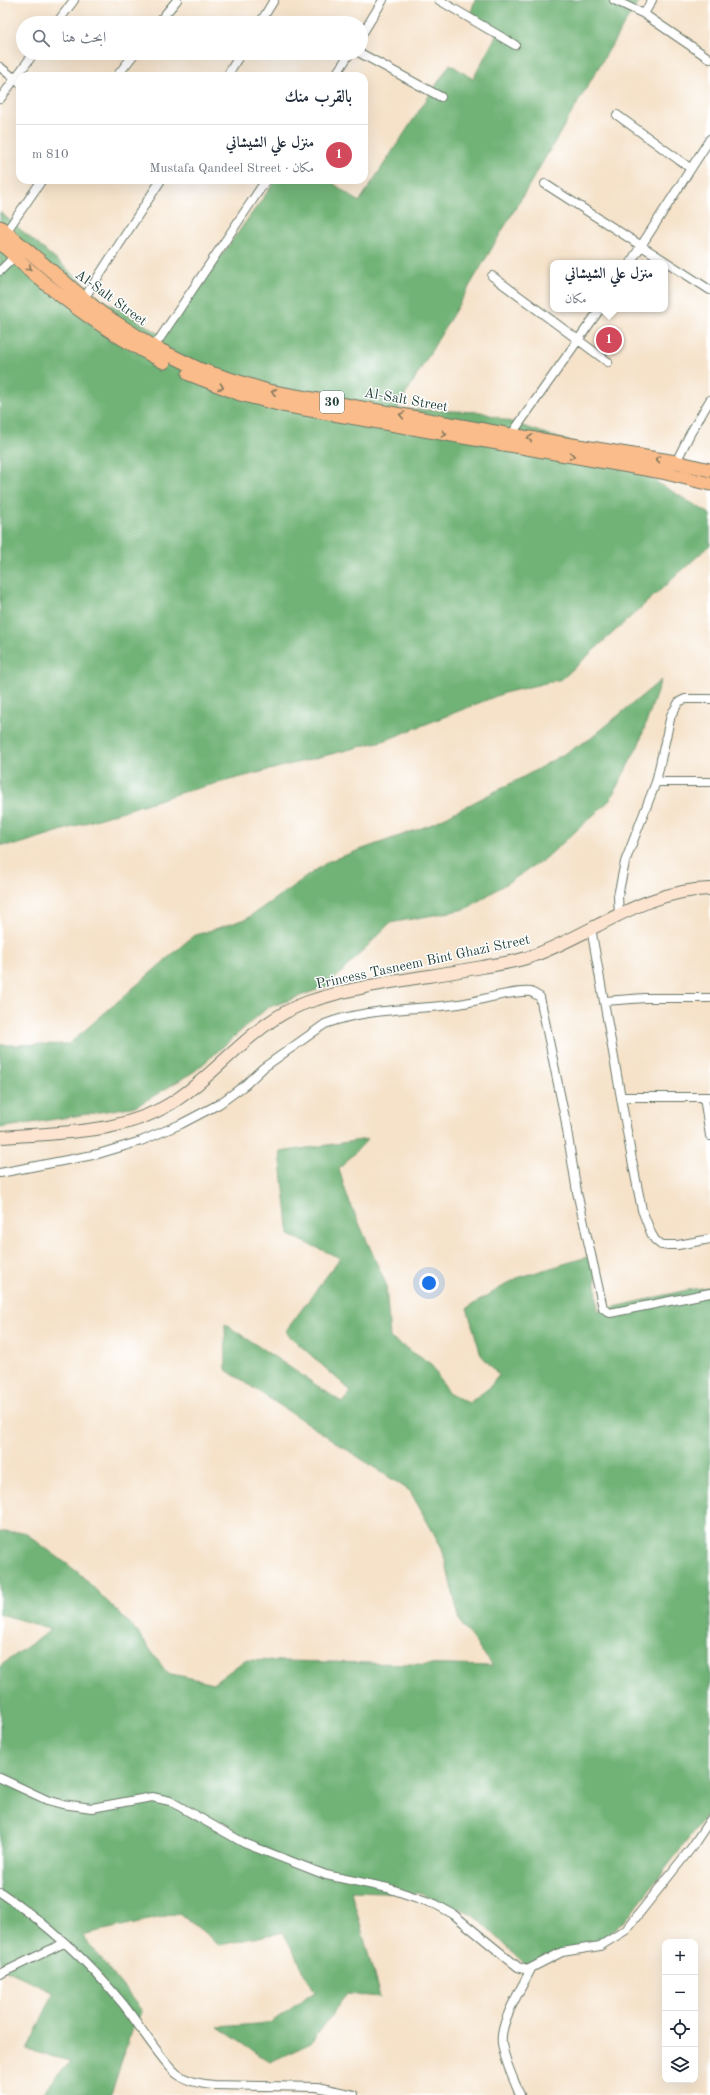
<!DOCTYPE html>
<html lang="ar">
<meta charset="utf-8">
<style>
body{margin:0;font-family:"Old Standard TT",Amiri,serif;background:#f6f6f7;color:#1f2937;direction:rtl}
.controls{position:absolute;right:12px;bottom:12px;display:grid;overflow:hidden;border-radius:8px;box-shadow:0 4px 16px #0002}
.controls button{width:36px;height:36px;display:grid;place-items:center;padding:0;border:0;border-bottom:1px solid #e0e1e3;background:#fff;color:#1f2937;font:20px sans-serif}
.you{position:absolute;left:429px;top:1283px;width:14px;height:14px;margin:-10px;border:3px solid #fff;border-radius:50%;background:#1a73e8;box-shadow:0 0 0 6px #1a73e833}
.badge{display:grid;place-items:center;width:26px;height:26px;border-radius:50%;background:#d1495b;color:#fff;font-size:13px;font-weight:700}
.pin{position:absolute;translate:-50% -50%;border:2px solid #fff;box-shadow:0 1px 4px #0006}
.popup{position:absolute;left:550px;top:260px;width:118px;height:52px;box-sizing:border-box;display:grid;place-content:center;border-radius:8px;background:#fff;filter:drop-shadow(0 1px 3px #0005);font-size:13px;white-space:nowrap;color:#747a83}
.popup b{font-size:15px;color:#1f2937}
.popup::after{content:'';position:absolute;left:50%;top:100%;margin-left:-8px;border:8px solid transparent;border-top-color:#fff}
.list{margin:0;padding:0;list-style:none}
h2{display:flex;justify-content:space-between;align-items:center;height:52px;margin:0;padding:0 16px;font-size:17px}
h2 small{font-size:13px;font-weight:400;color:#747a83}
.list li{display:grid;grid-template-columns:26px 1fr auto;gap:12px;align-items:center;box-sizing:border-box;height:60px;padding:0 16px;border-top:1px solid #e0e1e3}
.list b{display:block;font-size:15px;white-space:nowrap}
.list p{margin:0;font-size:13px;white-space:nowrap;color:#747a83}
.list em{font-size:13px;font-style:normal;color:#747a83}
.icon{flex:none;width:22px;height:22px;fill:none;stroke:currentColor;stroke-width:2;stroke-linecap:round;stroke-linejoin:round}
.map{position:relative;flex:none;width:710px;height:2095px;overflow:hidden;direction:ltr}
.search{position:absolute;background:#fff;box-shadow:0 4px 16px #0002;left:16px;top:16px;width:352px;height:44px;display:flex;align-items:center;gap:10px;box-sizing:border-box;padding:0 14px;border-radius:22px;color:#747a83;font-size:15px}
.panel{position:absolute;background:#fff;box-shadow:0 4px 16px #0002;left:16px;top:72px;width:352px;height:112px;border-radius:12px;direction:rtl}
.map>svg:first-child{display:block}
</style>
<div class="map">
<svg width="710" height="2095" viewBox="0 0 710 2095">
<rect width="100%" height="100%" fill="#fff"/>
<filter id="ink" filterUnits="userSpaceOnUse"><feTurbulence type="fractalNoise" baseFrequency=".025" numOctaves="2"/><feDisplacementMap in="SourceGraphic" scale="8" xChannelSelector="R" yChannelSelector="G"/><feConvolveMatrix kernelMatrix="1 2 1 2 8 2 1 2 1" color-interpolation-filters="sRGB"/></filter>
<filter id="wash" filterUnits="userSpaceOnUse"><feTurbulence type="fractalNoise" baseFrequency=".012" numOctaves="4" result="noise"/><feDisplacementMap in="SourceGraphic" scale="16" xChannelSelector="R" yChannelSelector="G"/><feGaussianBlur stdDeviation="0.9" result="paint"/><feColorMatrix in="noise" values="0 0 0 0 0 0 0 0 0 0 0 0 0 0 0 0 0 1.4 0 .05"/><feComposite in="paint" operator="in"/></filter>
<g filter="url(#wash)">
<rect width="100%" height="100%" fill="#f5e2c9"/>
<path fill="#71b377" stroke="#487856" d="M475,0H640L623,26L397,409L481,412L613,456L710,514V545L562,679L504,693L386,740L183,792L16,845H0V212L102,299L163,336L276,180H329L359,202L450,64L473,79L498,32L469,18Z
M661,680L639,744L610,800L545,859L466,909L390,923L328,986L267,1008L195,1071L137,1106L0,1128V1045L69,1044L193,936L246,919L329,861L430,825L527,775L590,739Z
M368,1139L339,1169L347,1196L386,1284L390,1338L431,1364L448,1393L469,1403L489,1388L499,1375L481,1355L467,1308L517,1278L594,1255L598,1311L687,1290L710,1287V1811L625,1921L595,1944L527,1966L473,1914L418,1893L351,1891L380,1997L347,1994L311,2043L270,2062L218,2027L270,2023L315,1992L283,1932L220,1945L179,1913L82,1935L142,2011L131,2031L111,2095H41L70,2061L27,2050L54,1992L0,1967V1666L52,1629L0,1614V1532H24L79,1573L136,1630L167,1673L214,1683L245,1660L493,1666L460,1622L442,1548L410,1491L226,1370L225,1324L343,1403L351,1391L285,1332L340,1258L289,1235L280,1152Z"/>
</g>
<g filter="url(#ink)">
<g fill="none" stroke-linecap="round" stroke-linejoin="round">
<g stroke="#6a7768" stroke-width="10">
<path id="minor" d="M439,0L515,45
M614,0L644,14L710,59
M644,14L652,0
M57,23L74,0
M158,23L177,0
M260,23L274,0
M361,36L383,0
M360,53L441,97
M0,67L20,83
M117,76L135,53
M227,76L241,53
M335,76L350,53
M0,99L34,53
M617,115L690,168
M545,184L710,290
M6,232L42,180
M630,263L710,139
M0,271L14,257
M492,276L608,362
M83,300L161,180
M154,347L266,180
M511,435L600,309
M676,462L690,434L710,400
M656,782H710
M619,915L618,896L625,862L656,782L671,715L679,702L685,699H710
M591,928L632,1160L642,1210L651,1233L655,1240L661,1245H678L710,1239
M605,1001L645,998H710
M621,1097H710
M704,1097L710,1136
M0,1173L98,1154L141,1141L181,1124L219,1104L245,1085L263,1068L325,1024C367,1008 415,1010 459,1004C478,1001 514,990 531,992L540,997L565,1118L577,1192L603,1308L610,1313L710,1293
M0,1778L47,1800L62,1804L92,1808L152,1797L170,1801L244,1843L326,1875L388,1888L435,1904L453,1914L518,1967L527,1970L562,1952L600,1946L626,1930L692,1847L710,1820
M0,1892C46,1923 88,1961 123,2004C139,2024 159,2058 177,2074C188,2082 201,2084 214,2085L317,2087L354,2095
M0,1974L64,1943
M520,2095C513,2078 504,2060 502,2043C499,2023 522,1987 531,1969"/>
</g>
<g stroke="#6a7768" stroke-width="14">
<path id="secondary" d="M0,1137C60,1132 127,1135 179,1098C223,1068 256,1020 308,1002C363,983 425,978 482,967C499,964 518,962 535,955C594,933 644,890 710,889"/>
</g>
<g stroke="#6a7768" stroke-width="15">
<path id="primary" d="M0,227L101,313L154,347L201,370L268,391L511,435L676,462L710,470
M0,242C46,289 106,332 164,362
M189,374L240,394L282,405L662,472L710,484"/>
</g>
<use href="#minor" stroke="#fff" stroke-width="8"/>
<use href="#secondary" stroke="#fde4d0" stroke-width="12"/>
<use href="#primary" stroke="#f9bc8a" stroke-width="13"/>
</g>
<defs><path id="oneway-chevron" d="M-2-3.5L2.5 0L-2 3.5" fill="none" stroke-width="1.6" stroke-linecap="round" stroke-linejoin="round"/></defs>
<g stroke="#81765b">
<use href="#oneway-chevron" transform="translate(29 268) rotate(39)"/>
<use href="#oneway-chevron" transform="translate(221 387) rotate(21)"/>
<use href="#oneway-chevron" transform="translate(274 392) rotate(-171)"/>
<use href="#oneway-chevron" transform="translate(402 415) rotate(-170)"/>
<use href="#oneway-chevron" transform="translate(444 434) rotate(10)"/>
<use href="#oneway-chevron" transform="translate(530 438) rotate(-171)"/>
<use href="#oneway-chevron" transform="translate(572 456) rotate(10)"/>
<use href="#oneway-chevron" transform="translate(658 459) rotate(-171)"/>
</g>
</g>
<g text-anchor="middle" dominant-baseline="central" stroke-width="3" stroke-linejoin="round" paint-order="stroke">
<rect fill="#fff" stroke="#627771" stroke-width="1" x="320" y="391" width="24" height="22" rx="3"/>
<g font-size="13" font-weight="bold" fill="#1f3d34">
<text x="332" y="402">30</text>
</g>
<g font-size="14" fill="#1f3d34" stroke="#fff">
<text transform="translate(111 298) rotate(36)">Al-Salt Street</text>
<text transform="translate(406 400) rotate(10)">Al-Salt Street</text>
<text transform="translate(423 962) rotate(-12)">Princess Tasneem Bint Ghazi Street</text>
</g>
</g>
</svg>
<div class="controls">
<button>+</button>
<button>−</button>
<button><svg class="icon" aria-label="locate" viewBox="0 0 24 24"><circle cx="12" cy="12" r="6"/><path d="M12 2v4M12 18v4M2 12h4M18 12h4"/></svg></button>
<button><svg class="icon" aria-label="layers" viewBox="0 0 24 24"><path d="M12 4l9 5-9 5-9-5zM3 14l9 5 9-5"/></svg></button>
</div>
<div class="you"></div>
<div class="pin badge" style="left:609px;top:340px">1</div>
<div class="popup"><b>منزل علي الشيشاني</b>مكان</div>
<div class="search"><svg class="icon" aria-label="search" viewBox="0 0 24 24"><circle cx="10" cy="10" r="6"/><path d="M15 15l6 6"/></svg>ابحث هنا</div>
<section class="panel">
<h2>بالقرب منك<small></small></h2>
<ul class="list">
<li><span class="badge">1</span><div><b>منزل علي الشيشاني</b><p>مكان · Mustafa Qandeel Street</p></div><em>810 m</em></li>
</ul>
</section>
</div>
